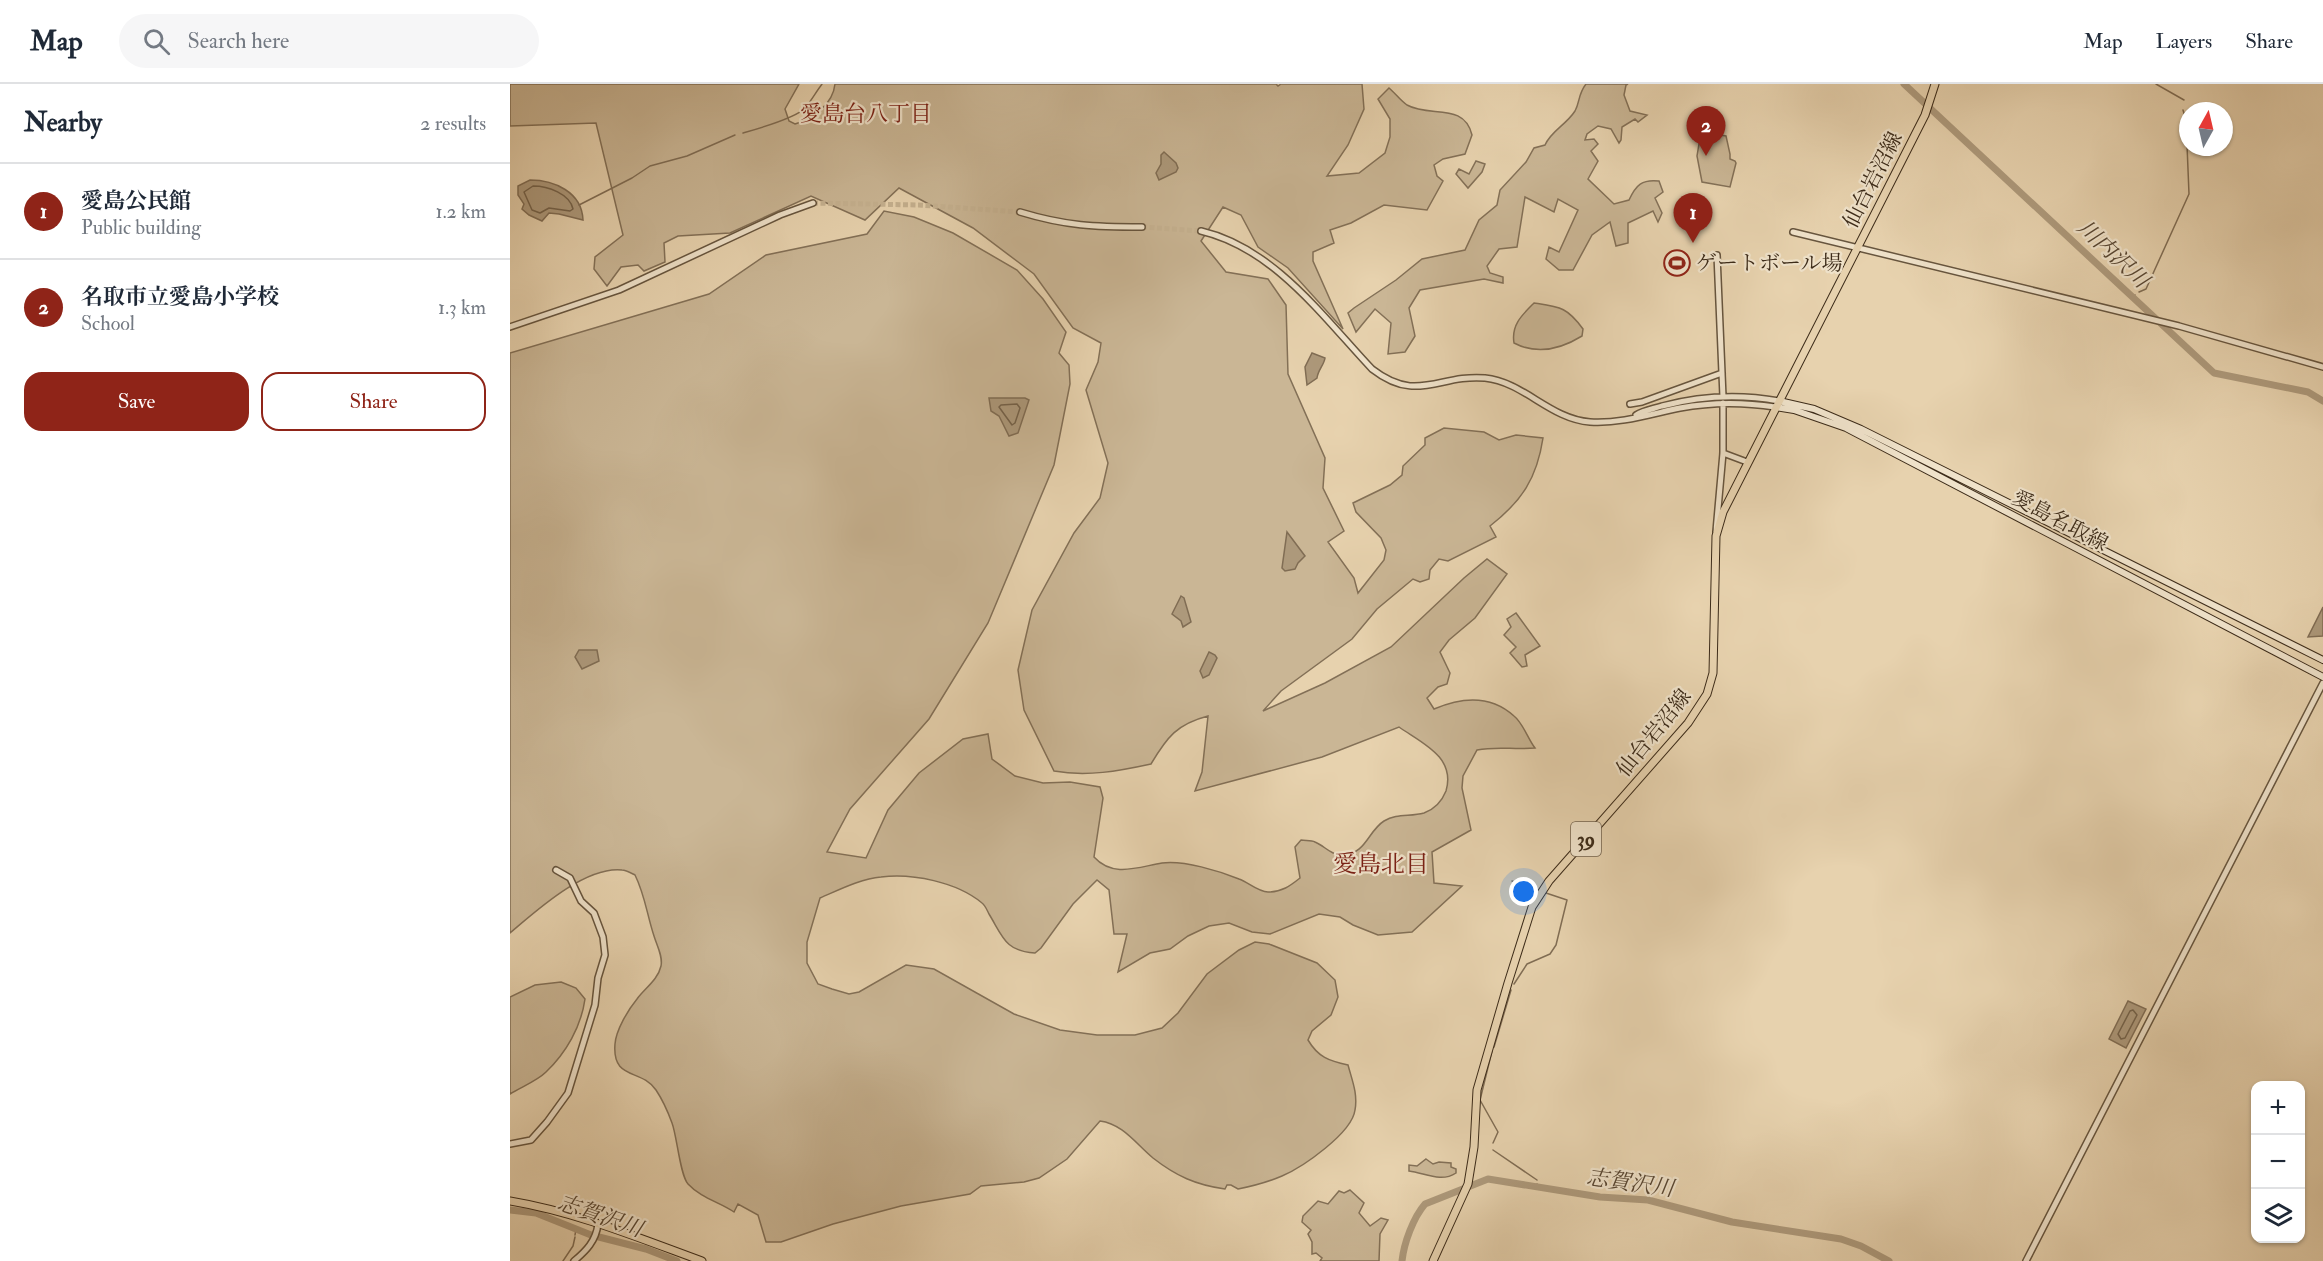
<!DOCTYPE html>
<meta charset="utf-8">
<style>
body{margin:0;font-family:"IM FELL Double Pica","Noto Serif JP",serif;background:#f6f6f7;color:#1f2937}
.controls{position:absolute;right:18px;bottom:18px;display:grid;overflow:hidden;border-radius:12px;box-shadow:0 2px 4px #0004}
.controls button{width:54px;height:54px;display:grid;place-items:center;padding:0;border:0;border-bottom:2px solid #e0e1e3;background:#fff;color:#1f2937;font:30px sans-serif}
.compass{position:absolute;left:1669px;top:18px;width:54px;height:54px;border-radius:50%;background:#fff;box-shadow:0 2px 4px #0004;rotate:8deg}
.you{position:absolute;left:1014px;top:808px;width:21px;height:21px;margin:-15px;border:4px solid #fff;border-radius:50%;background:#1a73e8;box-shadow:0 0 0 9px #1a73e833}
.badge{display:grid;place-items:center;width:39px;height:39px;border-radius:50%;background:#8f2418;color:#fff;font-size:20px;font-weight:700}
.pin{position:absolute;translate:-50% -50px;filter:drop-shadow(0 2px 3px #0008)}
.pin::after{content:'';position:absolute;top:32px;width:21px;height:18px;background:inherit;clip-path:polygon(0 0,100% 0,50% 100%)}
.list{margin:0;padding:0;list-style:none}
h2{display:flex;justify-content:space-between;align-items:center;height:78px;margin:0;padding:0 24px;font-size:26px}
h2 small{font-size:20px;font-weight:400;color:#747a83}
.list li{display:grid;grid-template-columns:39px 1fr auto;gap:18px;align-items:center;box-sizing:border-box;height:96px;padding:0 24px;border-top:2px solid #e0e1e3}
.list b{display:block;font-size:22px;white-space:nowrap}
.list p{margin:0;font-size:20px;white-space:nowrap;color:#747a83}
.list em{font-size:20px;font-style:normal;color:#747a83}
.actions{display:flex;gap:12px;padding:18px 24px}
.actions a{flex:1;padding:14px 0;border:2px solid #8f2418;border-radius:18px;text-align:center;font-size:21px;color:#8f2418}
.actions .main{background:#8f2418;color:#fff}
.icon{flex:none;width:33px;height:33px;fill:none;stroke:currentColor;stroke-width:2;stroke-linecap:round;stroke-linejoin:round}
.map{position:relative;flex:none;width:1813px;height:1177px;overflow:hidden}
header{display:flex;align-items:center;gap:36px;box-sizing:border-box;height:84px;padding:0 30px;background:#fff;border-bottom:2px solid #e0e1e3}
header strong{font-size:28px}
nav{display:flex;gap:33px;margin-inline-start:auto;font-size:21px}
.search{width:420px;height:54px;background:#f6f6f7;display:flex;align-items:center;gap:15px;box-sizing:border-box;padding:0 21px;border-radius:33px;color:#747a83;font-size:22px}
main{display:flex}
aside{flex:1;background:#fff}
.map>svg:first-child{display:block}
</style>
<header>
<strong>Map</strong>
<div class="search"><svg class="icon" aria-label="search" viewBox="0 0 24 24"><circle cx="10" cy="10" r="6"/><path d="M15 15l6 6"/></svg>Search here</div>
<nav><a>Map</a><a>Layers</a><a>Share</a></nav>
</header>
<main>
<aside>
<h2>Nearby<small>2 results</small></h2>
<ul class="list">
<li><span class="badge">1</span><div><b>愛島公民館</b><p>Public building</p></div><em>1.2 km</em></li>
<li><span class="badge">2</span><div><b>名取市立愛島小学校</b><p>School</p></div><em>1.3 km</em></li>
</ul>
<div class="actions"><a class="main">Save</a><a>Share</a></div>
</aside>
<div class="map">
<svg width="1813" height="1177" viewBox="0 0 1813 1177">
<rect width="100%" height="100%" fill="#e7d2ae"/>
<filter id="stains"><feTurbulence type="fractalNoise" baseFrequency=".00333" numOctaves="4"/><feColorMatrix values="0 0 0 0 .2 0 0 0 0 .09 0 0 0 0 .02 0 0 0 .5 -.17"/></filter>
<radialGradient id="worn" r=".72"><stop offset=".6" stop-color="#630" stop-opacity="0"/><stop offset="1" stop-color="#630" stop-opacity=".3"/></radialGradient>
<path fill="#cab695" stroke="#837057" stroke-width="1.5" d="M0,0H289L275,25L279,37L285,40C303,35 323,20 325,0H766L768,2L771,0H852L854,25L838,61L817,92L849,89L875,69L880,53V35L868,15L879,4C885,9 891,17 897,21C920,34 954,18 962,51L955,70L933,75L924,81L927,92L933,97L917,126L874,121L841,139L820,146L824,159L803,168V177L833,245L778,184L748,163L731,131L713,123L691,157L716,188L758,195L776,221L778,290L815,374L813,404L834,447L818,458L844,494L848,509L874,476L876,466L871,454L846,428L843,419L880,401L892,391L893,382L915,361V354L934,344L974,348L989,356L1006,351L1033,354C1027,394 1012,417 980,442L986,453L938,477L929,475L920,486L919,495L910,498L903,495L867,525L842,555L771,607L753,627L815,599L881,563L954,494L977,475L997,490L965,534L939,556L930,568L940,589L937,600L928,603L917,614L924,625C952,613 981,611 1004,632C1013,639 1018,655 1025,664C1004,666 988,662 967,666L953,692L952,704L961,746L922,768L924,799L952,802L902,848L868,851L843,841L830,833L809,830L760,850L742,848L719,839L699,842L678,852L660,865L640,869L608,888L617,850H604L599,806L587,796L563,820L531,864L525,869C495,867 493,853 479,830C477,826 475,821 472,819C447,798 402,789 371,793C350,795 329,806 310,814L297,858V879L308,900L322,905L339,910L349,908L396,881L424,885L504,930L550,946L587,951H625L652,944L668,929L697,890L729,866L745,858L759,860L807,879L825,896L828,913L821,931L802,947L798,956C808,973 819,977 838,981C842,996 848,1010 845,1026C842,1049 793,1083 772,1092C758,1098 743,1102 728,1105L721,1101H717L715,1105C686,1101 666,1092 643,1074C626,1060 613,1040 590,1037L557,1075L529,1094L514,1098L471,1102L460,1110L391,1122L323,1140L271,1158H256L248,1131L228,1120L224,1128C209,1118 191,1114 178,1100C170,1091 167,1052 162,1039C158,1028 152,1015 146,1006C131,984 102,997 105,960C106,946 118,926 127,915C134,905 148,896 151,882C153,872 147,862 144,852C137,831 135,811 125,791C121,789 116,786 112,786C75,782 26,827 0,849V269L199,210L256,171L357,150L374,127L404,133L443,149L507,186L533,215L556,248L549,269L559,281L560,300L544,381L478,539L419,635L340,725L317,768L356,774L378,726L409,689L453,655L478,650L482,675L505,692L533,699L560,698L590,703L593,714L584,773C603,794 628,783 652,779C674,776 709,787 729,795C738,798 748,808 758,808C772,808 780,802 790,794L785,763L791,756C795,757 801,756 805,758C815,762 820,771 833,771C856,770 858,747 874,737C887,729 900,733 914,729C925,725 932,717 936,707C946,673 912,659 889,643L812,673L685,707L692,688L698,632C667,640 657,653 641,680C609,687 577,693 544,687L514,626L508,586L522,526L564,449L590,414L598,379L576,306L588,278L591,259L563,244L524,190L463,144L389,104L355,136L301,112L220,149L168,152L154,159L155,178L134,187L128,181L111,183L97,202L84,185L85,173L113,151L86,39L0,42Z
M1076,0H1118L1116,1L1114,11L1120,27L1137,31L1128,38L1125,35L1112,43L1111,56L1109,59L1101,45L1088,42L1077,50L1075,56L1084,55L1088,60L1081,67L1088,77L1078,95L1104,120L1119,116C1126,101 1132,95 1149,97L1153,108L1145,114L1152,129L1148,138L1143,127L1118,139V159L1106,162L1100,138L1082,151L1063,186H1049L1036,175L1039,163L1049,168L1068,126L1048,115L1044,128L1015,113L1007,163L989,165L977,182L980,189L993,193V199L974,195L910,206L899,224L905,252L895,268L878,270L881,239L865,225L846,248L838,229L844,224L886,196L912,175L955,166L969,136L987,121L990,106L1016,78L1024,64L1035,61C1041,47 1056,41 1065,27C1070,18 1068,10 1076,0Z
M1191,48L1216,52L1220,70V75L1225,77L1226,79L1220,103L1192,98L1187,72Z
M966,77L975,80L972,88L958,104L946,90L949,85L959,90Z
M1163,170L1179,178L1173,189L1156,181L1158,177L1156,176Z
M1024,219C1050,223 1057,223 1073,245L1072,252C1051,265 1027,271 1004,259C1001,241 1012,231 1024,219Z
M1006,529L1030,562L1015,571L1017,582L1012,583L1000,569L1006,563L994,551L1001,543L997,535Z
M51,898L66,904L75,915C71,943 56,969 36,988C27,997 11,1003 0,1010V913L25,901Z
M916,1075L923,1080L929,1078L941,1079V1083L946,1085V1089C931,1099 915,1089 899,1087V1081L907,1082Z
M840,1106L854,1119L849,1129L860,1142L871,1134L878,1136L870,1150L869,1177H810L812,1174L806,1169L802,1170V1158L798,1150L801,1146L792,1138L793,1132L808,1117L818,1120L829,1107L834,1109Z"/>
<path fill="#ad997b" stroke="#806d54" stroke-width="1.5" d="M654,68L666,79L668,84L666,88L649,96L646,89L651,80V71Z
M20,96C44,96 72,108 73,136L49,130L39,129L32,137L19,131L12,125L14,120L8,111V102Z
M802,269L815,274C814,281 808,286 807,294L797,301L795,283Z
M479,314H515L519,316L508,349L499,352L489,332L481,327Z
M777,448L795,472L788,479L785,485L775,487L772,484Z
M671,512L674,514L681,538L673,543L671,537L662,530Z
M1813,523V552L1798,553Z
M69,566H87L89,577L72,585L65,573Z
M699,568L705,571L707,574L699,591L693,594L690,587Z
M1618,917L1636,925L1616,964L1599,955Z"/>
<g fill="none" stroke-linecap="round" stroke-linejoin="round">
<path stroke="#74624a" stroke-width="1.5" d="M23,102C38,102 60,110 63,125L60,127L39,124L30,129L22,126L14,108Z
M507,320L510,324L505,339L502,341L489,323L491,321Z
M1623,926L1627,931L1615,954L1611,955L1608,950L1620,927Z"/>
<path stroke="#806d54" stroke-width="1.5" d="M1646,0L1674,16
M233,49C247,45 286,34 295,24C301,17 306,8 312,0
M69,121L122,94L140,82L177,72L225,51
M1629,208L1636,205L1679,110L1676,36L1673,26
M1621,214L1625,211
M1002,797L1020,803
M1024,805L1027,806
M1004,900L1017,880L1040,870L1046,861L1057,816L1036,809
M984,963L1001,906
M982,967L970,1016L988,1048L983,1059
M983,1066L1027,1096
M1026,1103L1027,1100
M65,1151L66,1145
M53,1177L63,1162L65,1153"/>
<path stroke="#ad997b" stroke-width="7" d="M1394,0L1704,289L1798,308L1813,317
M0,1126L26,1129L81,1151L136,1165L167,1177
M892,1177C894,1159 903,1134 915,1120L978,1095L1090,1113L1138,1116L1222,1138L1331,1155L1351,1162L1379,1177"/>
<path stroke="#c5b190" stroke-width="5" stroke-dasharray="5 2.5" stroke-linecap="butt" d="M303,119L409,121L510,128
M632,143L691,147"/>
<g stroke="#67553e" stroke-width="8">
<path id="tertiary" d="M510,128C556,142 585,143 632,143
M691,147C764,164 813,233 862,285C907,320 929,290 975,294C1014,298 1040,335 1080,338C1110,340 1141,330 1170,324C1202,318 1233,318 1265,323
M1283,148L1669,242L1813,283
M1207,171L1213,313
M0,243L109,206L270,131L303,119
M1120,320L1132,318L1212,289
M1126,331C1134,326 1143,325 1152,322C1190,312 1230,310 1269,317
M1213,369L1237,378
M1206,447L1213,369V319
M0,1060L21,1056L37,1038L58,1009L85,921L88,894L95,871L93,853L84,829L71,817L60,794L46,786
M64,1177C76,1167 86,1157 88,1140
M1516,1177L1813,599"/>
</g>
<g stroke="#3c2b19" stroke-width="8">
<path id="secondary" d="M1269,317L1304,325L1351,345L1813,576
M1265,323L1284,326L1336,344L1813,593"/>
</g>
<g stroke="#3c2b19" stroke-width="9">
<path id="primary" d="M0,1117C66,1128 129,1154 192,1177
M923,1177L958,1100L964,1063L967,1006L998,899L1022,823L1039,797L1178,639L1197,610L1203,589L1206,452L1213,428L1415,31L1425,0"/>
</g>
<use href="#tertiary" stroke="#efe2ca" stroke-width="5"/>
<use href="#secondary" stroke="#efe2ca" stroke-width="6"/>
<use href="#primary" stroke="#e7d2ae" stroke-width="7"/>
</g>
<defs>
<g id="stadium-ring" transform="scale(1.35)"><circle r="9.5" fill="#efe2ca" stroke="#8f2418" stroke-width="1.5"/><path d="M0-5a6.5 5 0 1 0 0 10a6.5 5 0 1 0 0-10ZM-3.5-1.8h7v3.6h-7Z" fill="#8f2418"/></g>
</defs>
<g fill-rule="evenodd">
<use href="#stadium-ring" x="1167" y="179"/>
</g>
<g text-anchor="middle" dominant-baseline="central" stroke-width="4.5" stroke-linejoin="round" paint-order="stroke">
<rect fill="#efe2ca" stroke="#72624e" stroke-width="1.5" x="1061" y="738" width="30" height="34" rx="4.5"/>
<g font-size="20" font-weight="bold" fill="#3c2b19">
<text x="1076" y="755">39</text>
</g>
<g font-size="21" fill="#3c2b19" stroke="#efe2ca">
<text transform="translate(1363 96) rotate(-63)">仙台岩沼線</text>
<text transform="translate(1550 437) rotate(28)">愛島名取線</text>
<text transform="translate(1144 649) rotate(-51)">仙台岩沼線</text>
</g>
<g font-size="21" fill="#3c2b19" stroke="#efe2ca" text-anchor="start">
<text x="1186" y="179">ゲートボール場</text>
</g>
<g font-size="22" fill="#7a1f14" stroke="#efe2ca">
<text x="356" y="30">愛島台八丁目</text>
</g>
<g font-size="22" font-style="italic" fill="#584632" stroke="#efe2ca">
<text transform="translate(1603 170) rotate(43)">川内沢川</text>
<text transform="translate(1120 1099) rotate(8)">志賀沢川</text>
<text transform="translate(90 1132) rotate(19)">志賀沢川</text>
</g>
<g font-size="24" fill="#7a1f14" stroke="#efe2ca">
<text x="871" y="780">愛島北目</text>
</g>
</g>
<rect width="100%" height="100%" filter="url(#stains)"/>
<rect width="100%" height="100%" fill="url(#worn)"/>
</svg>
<div class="controls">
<button>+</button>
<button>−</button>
<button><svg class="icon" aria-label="layers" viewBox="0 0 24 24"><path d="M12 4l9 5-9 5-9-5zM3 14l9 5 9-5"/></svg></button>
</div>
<svg class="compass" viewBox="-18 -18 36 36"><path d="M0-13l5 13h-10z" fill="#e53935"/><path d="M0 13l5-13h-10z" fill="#747a83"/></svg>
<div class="you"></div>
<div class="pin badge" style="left:1183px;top:159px">1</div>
<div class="pin badge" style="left:1196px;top:72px">2</div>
</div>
</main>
